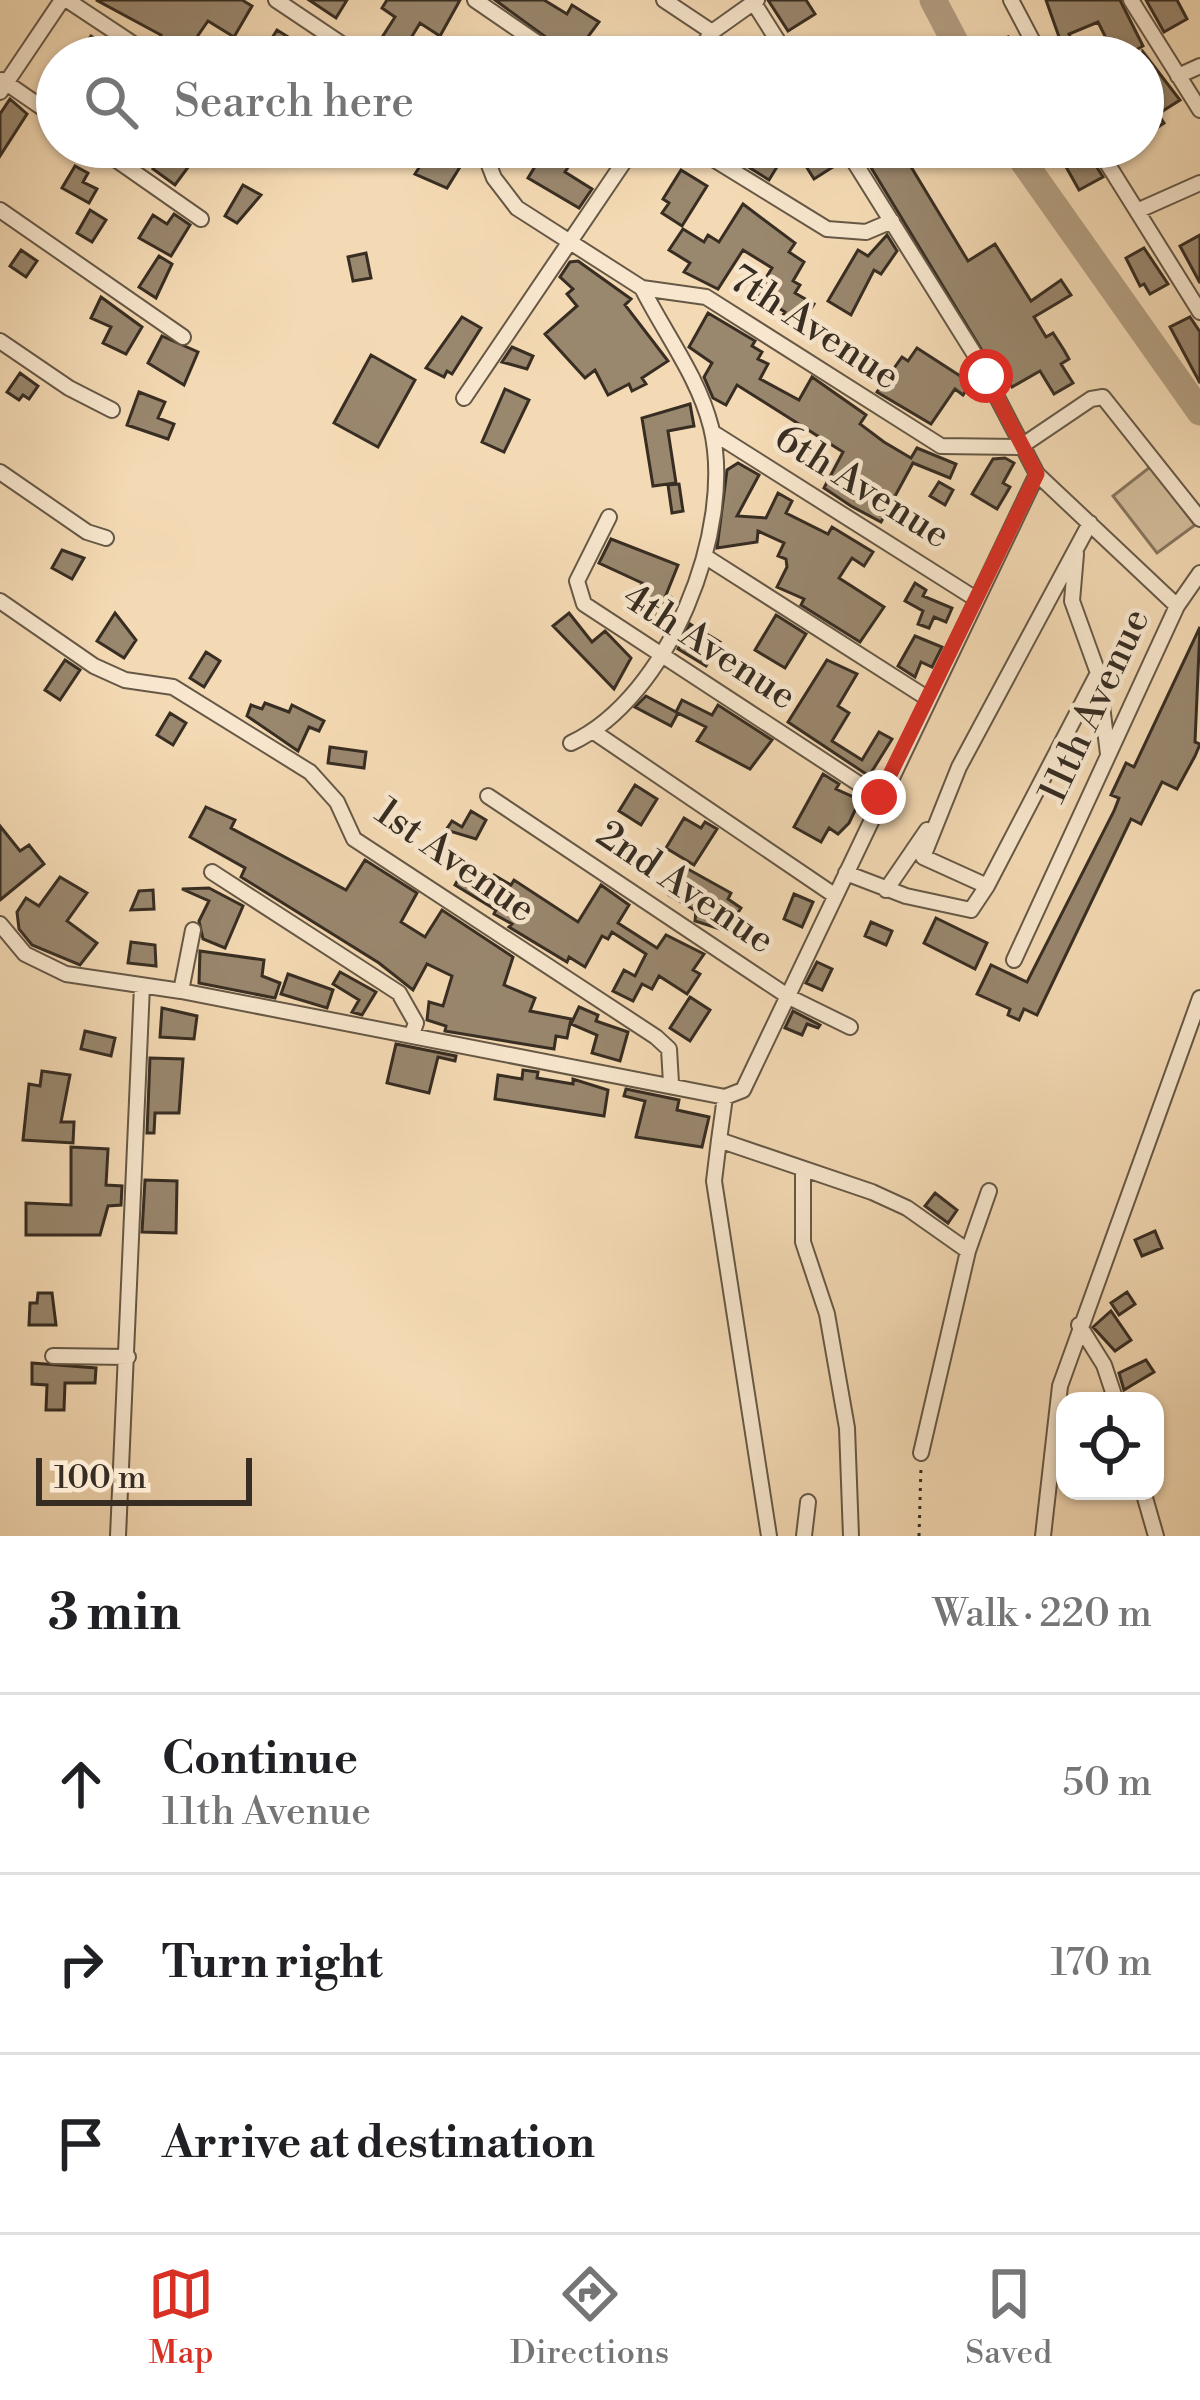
<!DOCTYPE html>
<meta charset="utf-8">
<style>
body{margin:0;font-family:"Libre Bodoni",serif;background:#f6f6f6;color:#202124}
.controls{position:absolute;right:36px;bottom:36px;display:grid;overflow:hidden;border-radius:24px;box-shadow:0 3px 9px #0004}
.controls button{width:108px;height:108px;display:grid;place-items:center;padding:0;border:0;border-bottom:3px solid #e0e0e0;background:#fff;color:#202124;font:60px sans-serif}
.scale{position:absolute;left:36px;bottom:30px;width:216px;box-sizing:border-box;padding-left:12px;border:6px solid #372d22;border-top:0;font-size:33px;line-height:42px;white-space:nowrap;color:#372d22;-webkit-text-stroke:9px #f8e7ce;paint-order:stroke}
.stop{position:absolute;width:36px;height:36px;margin:-27px;border:9px solid #d93025;border-radius:50%;background:#fff}
.stop.end{background:#d93025;border-color:#fff;box-shadow:0 3px 12px #0008}
.list{margin:0;padding:0;list-style:none}
h2{display:flex;justify-content:space-between;align-items:center;height:156px;margin:0;padding:0 48px;font-size:51px}
h2 small{font-size:39px;font-weight:400;color:#757577}
.list li{display:grid;grid-template-columns:78px 1fr auto;gap:36px;align-items:center;box-sizing:border-box;height:180px;padding:0 48px;border-top:3px solid #e0e0e0}
.list b{display:block;font-size:45px;white-space:nowrap}
.list p{margin:0;font-size:39px;white-space:nowrap;color:#757577}
.list em{font-size:39px;font-style:normal;color:#757577}
.icon{flex:none;width:66px;height:66px;fill:none;stroke:currentColor;stroke-width:2;stroke-linecap:round;stroke-linejoin:round}
.map{position:relative;flex:none;width:1200px;height:1536px;overflow:hidden}
.search{position:absolute;background:#fff;box-shadow:0 3px 9px #0004;left:36px;right:36px;top:36px;height:132px;display:flex;align-items:center;gap:30px;box-sizing:border-box;padding:0 42px;border-radius:66px;color:#757577;font-size:45px}
.sheet{height:696px;background:#fff}
nav{display:flex;justify-content:space-around;align-items:center;box-sizing:border-box;height:168px;border-top:3px solid #e0e0e0;background:#fff;font-size:33px;color:#757577}
nav a{display:grid;justify-items:center;gap:6px}
nav .on{color:#d93025}
.map>svg:first-child{display:block}
</style>
<div class="map">
<svg width="1200" height="1536" viewBox="0 0 1200 1536">
<rect width="100%" height="100%" fill="#f4dab4"/>
<filter id="stains"><feTurbulence type="fractalNoise" baseFrequency=".00167" numOctaves="4"/><feColorMatrix values="0 0 0 0 .2 0 0 0 0 .09 0 0 0 0 .02 0 0 0 .5 -.17"/></filter>
<radialGradient id="worn" r=".72"><stop offset=".6" stop-color="#630" stop-opacity="0"/><stop offset="1" stop-color="#630" stop-opacity=".3"/></radialGradient>
<path fill="#d4bd9b" stroke="#86755e" stroke-width="3" d="M1150,467L1195,525L1157,553L1113,496Z"/>
<g fill="none" stroke-linecap="round" stroke-linejoin="round">
<path stroke="#b49f82" stroke-width="27" d="M933,0L963,57
M1013,147L1200,412"/>
</g>
<path fill="#99876e" stroke="#372d22" stroke-width="3" d="M96,0H242L252,6L234,37L208,21L183,57H169L155,45L161,35Z
M309,0H347L336,18Z
M387,0H460L440,36L420,23L408,43L430,57H404L381,39L395,17L382,8Z
M495,0H544L567,14L572,5L599,22L573,57Z
M768,0H806L815,14L788,31Z
M1046,0H1120L1143,46L1123,57H1100L1095,48L1108,42L1098,22L1069,34L1074,47L1064,51Z
M1146,0H1177L1187,19L1164,32Z
M277,30L309,50L314,43L335,57H260Z
M91,36L108,47L102,57H77Z
M1008,37L1018,57H992L987,47Z
M827,40L838,57H799V56Z
M1143,52L1180,100L1158,114L1164,123L1152,131L1143,118Z
M10,99L27,114L0,156V114Z
M169,147H203L175,185L153,169Z
M432,147L448,152L457,147L468,154L447,188L415,174Z
M547,147H562L576,155L565,172L592,189L579,208L528,178Z
M748,147L780,162L769,180L739,161Z
M794,147H825L836,165L814,179Z
M879,147H899L968,261L995,244L1031,301L1061,280L1071,295L1034,317L1046,337L1053,333L1064,350L1069,359L1061,364L1073,383L1054,394L1040,371L1012,387L1008,381L1003,385L864,156Z
M1081,156L1084,162L1091,158L1103,177L1079,190L1065,165Z
M75,166L88,173L83,182L97,189L89,203L62,188Z
M681,170L707,186L682,226L662,213L669,203L663,199Z
M243,185L261,195L237,223L225,216Z
M743,204L795,243L789,252L804,262L793,281L800,285L795,293L814,304L798,329L781,318L785,312L756,294L772,268L743,250L718,289L684,272L690,263L669,250L683,229L704,242L708,235L719,242Z
M90,210L106,220L92,242L77,233Z
M174,214L190,225L171,256L139,238L153,215L167,224Z
M887,235L897,251L881,274L874,270L851,315L828,301L858,250L868,256Z
M1200,235V283L1180,246Z
M1144,248L1168,284L1150,294L1144,284L1140,286L1126,258Z
M21,250L37,261L26,277L10,266Z
M366,253L371,278L353,281L348,257Z
M159,256L172,264L156,298L139,287Z
M578,261L631,299L625,305L668,361L642,378L646,384L632,391L629,384L608,395L595,370L585,378L545,334L577,306L567,294L573,289L560,277L570,262Z
M101,297L142,327L126,354L103,343L111,327L91,318Z
M708,313L755,341L752,346L762,352L758,359L768,364L760,379L799,400L812,377L866,415L860,424L884,442L911,458L917,448L956,464L950,478L913,463L881,522L851,506L824,488L843,452L737,385L726,405L713,398L704,377L712,363L689,347Z
M462,317L481,328L452,374L447,371L444,377L426,368Z
M1190,317L1200,332V383L1170,327Z
M162,336L198,352L184,385L148,363Z
M512,347L533,356L527,369L502,362Z
M917,348L971,383L963,395L955,389L931,424L877,392L902,357L908,361Z
M371,355L415,380L378,447L334,423Z
M20,373L38,386L29,399L23,395L19,400L7,392Z
M505,389L529,400L504,452L482,442Z
M139,392L165,402L158,418L174,424L168,439L127,425Z
M690,404L694,426L668,431L676,483L653,486L642,418Z
M1005,458L1014,463L1003,483L1010,487L997,509L972,494L993,459Z
M738,463L759,475L737,516L766,518L778,493L792,501L786,513L828,534L832,527L873,552L864,566L852,558L839,578L884,607L860,642L801,605L804,599L777,587L787,567L786,559L778,556L784,543L758,531L757,542L717,548L727,470Z
M939,482L953,490L945,505L930,496Z
M679,484L683,511L672,513L668,485Z
M611,539L678,565L666,595L671,597L666,610L671,613L664,626L643,618L646,610L633,604L642,583L599,563Z
M62,550L84,558L72,579L52,568Z
M915,583L926,590L923,596L952,608L946,622L934,617L929,628L918,624L923,611L905,601Z
M115,613L136,640L124,658L97,641Z
M569,613L592,642L605,631L631,658L614,689L553,626Z
M776,615L806,634L785,668L755,650Z
M690,624L720,642L706,666L678,649Z
M1200,627L1195,742L1200,744L1195,756L1177,789L1162,782L1141,824L1131,819L1037,1015L1024,1009L1019,1020L1008,1015L1010,1009L977,994L991,965L1027,982L1114,811L1119,798L1111,795L1126,763L1134,767Z
M915,636L942,647L932,667L921,662L915,677L898,666Z
M206,652L220,661L204,687L190,678Z
M65,660L80,670L60,700L45,690Z
M827,660L857,674L838,706L849,713L832,741L862,760L879,732L892,739L869,776L788,722Z
M646,696L678,713L671,726L635,707Z
M682,700L712,715L718,705L772,740L750,769L697,741L706,727L676,712Z
M265,703L289,712L292,705L324,721L319,731L309,727L298,751L247,716L251,705L262,709Z
M170,713L186,723L173,745L157,735Z
M330,747L366,752L364,768L328,763Z
M823,774L839,784L836,789L860,800L849,823L838,834L829,828L821,842L794,827Z
M635,785L657,799L641,825L619,811Z
M206,807L235,820L231,828L346,890L365,860L417,893L401,922L425,937L442,910L513,957L504,985L535,998L530,1011L571,1019L567,1038L556,1036L554,1049L445,1031L446,1026L427,1020L429,1002L443,1006L452,976L427,964L413,990L379,963L241,877L245,868L190,837Z
M471,811L486,820L476,839L446,830L452,821L462,827Z
M684,818L701,828L705,822L717,829L694,865L666,848Z
M0,826L20,851L29,845L44,864L0,900Z
M686,868L731,893L728,899L741,908L726,931L695,921L696,911L669,895Z
M461,874L486,889L494,875L511,885L514,880L578,922L601,885L629,905L618,923L657,948L666,935L704,954L693,970L700,974L687,994L659,976L652,989L642,984L633,1001L613,991L624,970L635,976L646,954L612,932L608,939L602,936L585,967L569,957L567,962L509,927L512,924L494,914L496,910L455,885Z
M60,877L87,893L67,921L97,943L80,965L32,945L19,929L17,912L26,898L39,906Z
M209,888L243,906L225,948L203,939L199,921L209,901L182,889Z
M153,890L154,909L131,910L139,891Z
M794,894L813,902L802,927L784,919Z
M936,918L987,943L975,969L924,943Z
M871,922L892,931L886,945L865,936Z
M131,942L155,945L156,966L128,963Z
M200,951L264,960L262,976L280,983L275,998L199,983Z
M817,962L832,969L822,990L806,983Z
M340,972L376,992L362,1015L352,1012L359,1000L333,984Z
M288,974L333,990L327,1008L281,994Z
M690,997L710,1010L690,1041L670,1028Z
M579,1007L598,1015L596,1021L628,1032L620,1061L592,1053L597,1035L571,1024Z
M162,1008L197,1016L194,1039L160,1037Z
M793,1011L820,1025L818,1028L807,1024L802,1035L785,1028Z
M85,1031L115,1038L111,1056L81,1049Z
M396,1044L456,1056L455,1061L438,1057L429,1093L387,1083Z
M150,1058L183,1059L179,1113H155L154,1133H147Z
M523,1070L538,1072L537,1078L573,1084V1079L608,1090L604,1116L495,1099L498,1075L522,1079Z
M42,1071L70,1075L61,1122H74L73,1143L23,1140L29,1084L40,1086Z
M626,1089L679,1100L677,1110L709,1117L702,1147L636,1137L645,1101L624,1096Z
M71,1147L108,1149L106,1185L122,1186L121,1205L108,1206L100,1235H26V1203L71,1205Z
M145,1180L177,1181L176,1233L142,1232Z
M935,1193L957,1210L948,1223L925,1206Z
M1155,1231L1162,1248L1142,1256L1135,1240Z
M1127,1292L1135,1304L1119,1315L1111,1303Z
M38,1293H52L56,1325H29L30,1303H37Z
M1111,1311L1131,1340L1115,1351L1093,1327Z
M1146,1360L1154,1372L1124,1390L1119,1373Z
M32,1363L96,1368L95,1383H65L64,1410H46L47,1385L32,1384Z"/>
<g fill="none" stroke-linecap="round" stroke-linejoin="round">
<g stroke="#665846" stroke-width="18">
<path id="minor" d="M67,0L153,57
M276,0L361,57
M475,0L558,57
M664,0L712,32
M752,0L788,57
M1011,0L1041,57
M1131,0L1200,110
M695,57L712,32L757,0
M1178,76L1200,66
M2,80L57,118
M0,92L62,0
M98,147L201,219
M482,147L494,178L517,208L642,288L706,297L941,446L1020,447L1091,399L1103,397L1200,519
M694,147L827,229L866,232L892,221
M845,147L975,355L1037,474L1177,606
M1097,147L1200,312
M0,210L183,337
M1137,211L1200,183
M0,341L69,388L112,410
M464,398L634,147
M712,432L976,599
M0,472L87,532L106,538
M609,517L577,581L584,604L879,797
M1076,554L1072,601L1098,673L1108,754
M706,557L927,698
M0,601L94,666L125,680L173,687L310,772L337,802L354,839L656,1037L669,1049L671,1083
M594,732L834,895
M571,743C668,698 736,529 711,427C698,376 665,334 642,288
M488,796L789,997L850,1027
M212,872L399,993L416,1023L412,1034
M846,873L906,896L971,910L987,886L923,857L959,767L1090,523
M987,886L1098,673
M886,890L927,830
M0,924L25,954L66,974L181,991L725,1097L743,1090L1037,474
M1014,960L1177,606L1200,573
M181,991L193,930
M725,1097L719,1140L872,1192L907,1208L968,1251
M719,1140L714,1181L769,1536
M803,1170V1242L827,1314L847,1428L851,1536
M1079,1325L1104,1365L1116,1401
M53,1356L128,1357
M921,1453L968,1251L989,1191
M1143,1491L1156,1536
M118,1536L142,986
M804,1536L808,1502
M1043,1536L1060,1386L1200,998"/>
</g>
<path stroke="#372d22" stroke-width="3" stroke-dasharray="3 6" stroke-linecap="butt" d="M919,1536L921,1467"/>
<use href="#minor" stroke="#f8e7ce" stroke-width="14"/>
</g>
<g fill="none" stroke-linecap="round" stroke-linejoin="round">
<path stroke="#d93025" stroke-width="15" d="M879,797L1037,474L986,376"/>
</g>
<g text-anchor="middle" dominant-baseline="central" stroke-width="9" stroke-linejoin="round" paint-order="stroke">
<g font-size="39" fill="#372d22" stroke="#f8e7ce">
<text transform="translate(814 328) rotate(33)">7th Avenue</text>
<text transform="translate(862 487) rotate(32)">6th Avenue</text>
<text transform="translate(709 647) rotate(33)">4th Avenue</text>
<text transform="translate(1095 706) rotate(-65)">11th Avenue</text>
<text transform="translate(455 861) rotate(35)">1st Avenue</text>
<text transform="translate(685 888) rotate(34)">2nd Avenue</text>
</g>
</g>
<rect width="100%" height="100%" filter="url(#stains)"/>
<rect width="100%" height="100%" fill="url(#worn)"/>
</svg>
<div class="controls">
<button><svg class="icon" aria-label="locate" viewBox="0 0 24 24"><circle cx="12" cy="12" r="6"/><path d="M12 2v4M12 18v4M2 12h4M18 12h4"/></svg></button>
</div>
<div class="scale">100 m</div>
<div class="stop" style="left:986px;top:376px"></div>
<div class="stop end" style="left:879px;top:797px"></div>
<div class="search"><svg class="icon" aria-label="search" viewBox="0 0 24 24"><circle cx="10" cy="10" r="6"/><path d="M15 15l6 6"/></svg>Search here</div>
</div>
<section class="sheet">
<h2>3 min<small>Walk · 220 m</small></h2>
<ul class="list">
<li><svg class="icon" aria-label="ahead" viewBox="0 0 24 24"><path d="M12 20V5M6 11l6-6 6 6"/></svg><div><b>Continue</b><p>11th Avenue</p></div><em>50 m</em></li>
<li><svg class="icon" aria-label="right" viewBox="0 0 24 24"><path d="M7 20v-9h11M14 6l5 5-5 5"/></svg><div><b>Turn right</b></div><em>170 m</em></li>
<li><svg class="icon" aria-label="arrive" viewBox="0 0 24 24"><path d="M6 21V4h12l-3 4 3 4H6"/></svg><div><b>Arrive at destination</b></div></li>
</ul>
</section>
<nav>
<a class="on"><svg class="icon" aria-label="map" viewBox="0 0 24 24"><path d="M3 6l6-2 6 2 6-2v14l-6 2-6-2-6 2zM9 4v14M15 6v14"/></svg>Map</a>
<a><svg class="icon" aria-label="directions" viewBox="0 0 24 24"><path d="M12 3l9 9-9 9-9-9zM9 14v-3h6M13 9l2 2-2 2"/></svg>Directions</a>
<a><svg class="icon" aria-label="saved" viewBox="0 0 24 24"><path d="M7 4h10v16l-5-4-5 4z"/></svg>Saved</a>
</nav>
